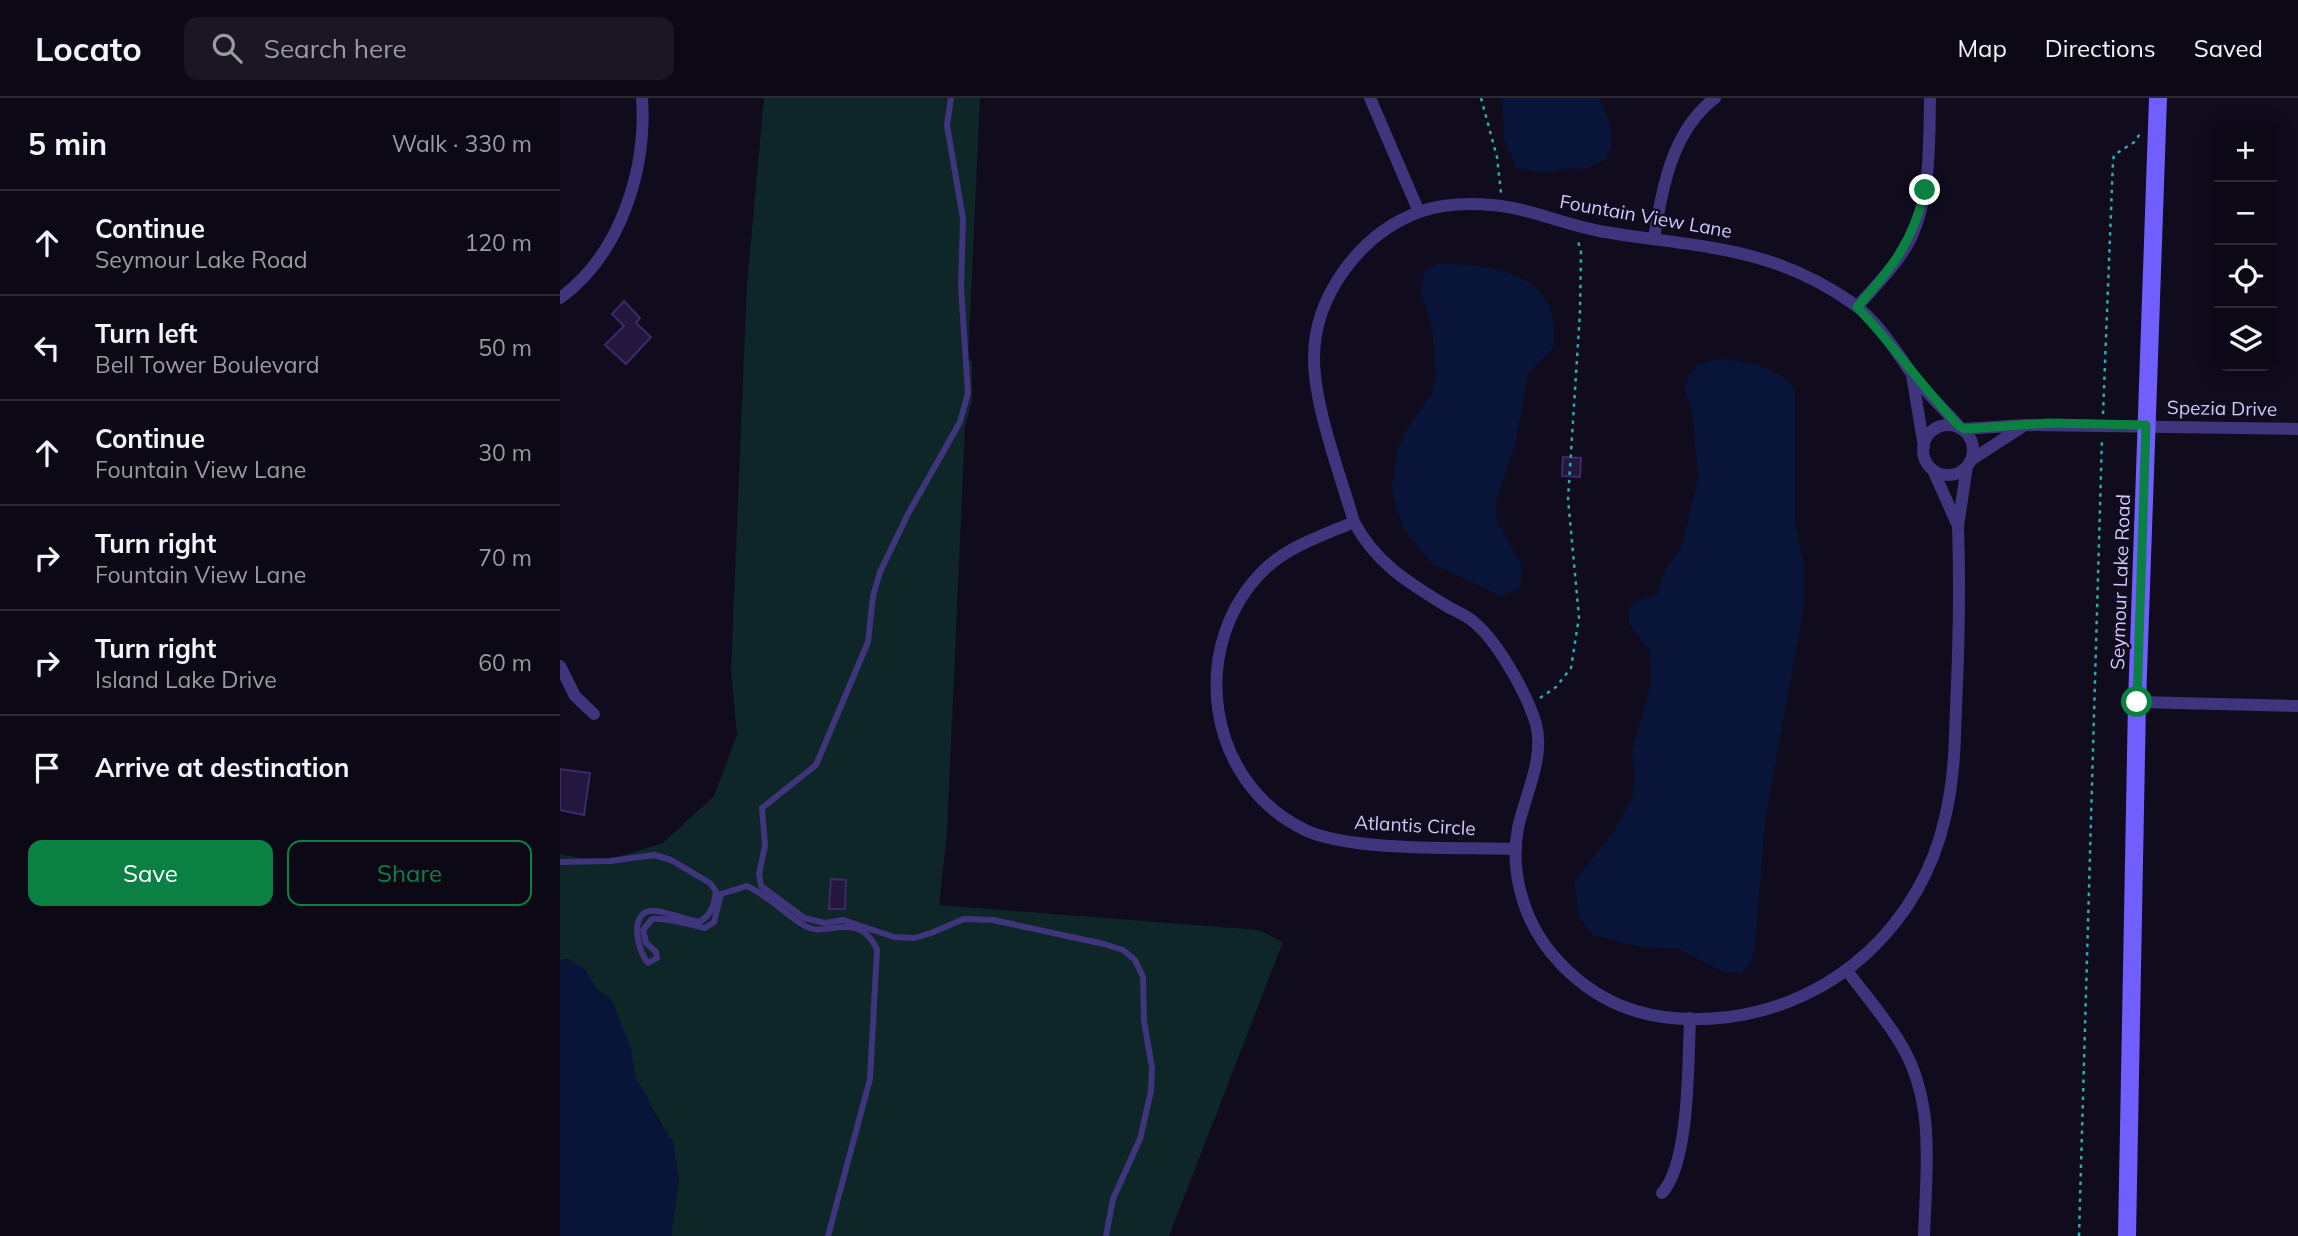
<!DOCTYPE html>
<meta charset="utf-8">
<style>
body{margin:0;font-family:Mulish,sans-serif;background:#1a1623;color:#f1f3f6}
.controls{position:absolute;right:21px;top:21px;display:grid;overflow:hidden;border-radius:14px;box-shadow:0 4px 18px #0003}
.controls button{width:63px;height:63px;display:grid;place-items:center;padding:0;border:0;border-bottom:2px solid #2c2935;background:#0c0816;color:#f1f3f6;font:35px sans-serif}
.stop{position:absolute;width:21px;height:21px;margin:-16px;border:5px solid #0b8043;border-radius:50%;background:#fff}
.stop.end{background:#0b8043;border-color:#fff;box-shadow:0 2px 7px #0008}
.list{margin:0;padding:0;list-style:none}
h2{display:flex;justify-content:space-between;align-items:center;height:91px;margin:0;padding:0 28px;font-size:30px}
h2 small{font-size:23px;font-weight:400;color:#9a9aa1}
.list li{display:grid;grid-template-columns:46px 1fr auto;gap:21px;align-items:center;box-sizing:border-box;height:105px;padding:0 28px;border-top:2px solid #2c2935}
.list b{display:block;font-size:26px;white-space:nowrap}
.list p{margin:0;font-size:23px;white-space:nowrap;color:#9a9aa1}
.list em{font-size:23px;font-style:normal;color:#9a9aa1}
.actions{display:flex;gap:14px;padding:21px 28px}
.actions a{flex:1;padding:16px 0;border:2px solid #0b8043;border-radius:14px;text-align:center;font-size:24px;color:#0b8043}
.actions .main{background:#0b8043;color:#fff}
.icon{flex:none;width:38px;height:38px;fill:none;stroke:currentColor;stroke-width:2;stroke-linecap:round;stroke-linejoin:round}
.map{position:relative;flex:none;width:1738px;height:1138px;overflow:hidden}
header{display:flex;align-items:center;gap:42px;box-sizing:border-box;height:98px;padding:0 35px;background:#0c0816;border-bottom:2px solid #2c2935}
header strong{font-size:33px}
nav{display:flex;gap:38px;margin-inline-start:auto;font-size:24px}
.search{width:490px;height:63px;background:#1a1623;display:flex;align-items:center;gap:18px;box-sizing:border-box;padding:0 24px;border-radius:14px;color:#9a9aa1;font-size:26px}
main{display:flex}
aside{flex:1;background:#0c0816}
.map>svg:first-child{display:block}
</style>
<header>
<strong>Locato</strong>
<div class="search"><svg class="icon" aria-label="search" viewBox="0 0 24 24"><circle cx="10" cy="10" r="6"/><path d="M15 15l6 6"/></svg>Search here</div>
<nav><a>Map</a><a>Directions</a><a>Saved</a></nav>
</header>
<main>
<aside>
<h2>5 min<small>Walk · 330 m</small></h2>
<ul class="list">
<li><svg class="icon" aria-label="ahead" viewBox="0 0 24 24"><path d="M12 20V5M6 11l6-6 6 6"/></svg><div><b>Continue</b><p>Seymour Lake Road</p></div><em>120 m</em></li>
<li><svg class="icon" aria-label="left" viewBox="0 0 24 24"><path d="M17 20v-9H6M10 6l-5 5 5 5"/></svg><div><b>Turn left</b><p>Bell Tower Boulevard</p></div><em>50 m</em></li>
<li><svg class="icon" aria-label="ahead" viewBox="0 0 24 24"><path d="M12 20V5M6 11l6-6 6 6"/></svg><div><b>Continue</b><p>Fountain View Lane</p></div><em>30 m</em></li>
<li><svg class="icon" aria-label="right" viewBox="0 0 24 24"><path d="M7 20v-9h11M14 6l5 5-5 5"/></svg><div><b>Turn right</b><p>Fountain View Lane</p></div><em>70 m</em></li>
<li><svg class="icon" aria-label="right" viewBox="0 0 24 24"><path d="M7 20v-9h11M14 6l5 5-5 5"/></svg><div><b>Turn right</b><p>Island Lake Drive</p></div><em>60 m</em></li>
<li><svg class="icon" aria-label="arrive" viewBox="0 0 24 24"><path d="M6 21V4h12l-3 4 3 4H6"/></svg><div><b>Arrive at destination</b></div></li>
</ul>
<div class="actions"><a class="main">Save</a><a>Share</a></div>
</aside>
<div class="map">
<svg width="1738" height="1138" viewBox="0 0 1738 1138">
<rect width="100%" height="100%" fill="#100b1d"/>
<path fill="#0e2627" d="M204,0H420L408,262L412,263V303L405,330L387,736L379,807L699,832L723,844L609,1138H111L119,1081L102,1027L76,981L71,957L50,900L37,892L24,871L8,861L0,862V756L41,764L103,745L154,698L177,637L171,572L187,186Z"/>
<path fill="#081539" d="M943,0H1040C1048,21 1058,39 1046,61L1023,72L1010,70L985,75L957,70L944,43Z
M878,166C935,166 1004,176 993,250L968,276L956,343L935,406L937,423L962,468L961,489L942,498L874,467L845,434L836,409L832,390L837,353L844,336L872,295L876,278L872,231L860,191L865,173Z
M1160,260C1185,265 1222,267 1235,293V424L1244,469V508L1205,723L1195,848L1190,866L1182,875L1163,874L1119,851L1080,849L1032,837L1018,817L1015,783L1053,734L1072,700L1075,682L1072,652L1091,586L1090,553L1069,526L1068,512L1075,503L1096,498L1105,473L1122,448L1138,380L1133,317L1125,293L1127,281L1138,266Z
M7,861L25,871L37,892L50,900L54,907L71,951L76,981L88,999L94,1017L113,1043L119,1081L111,1138H0V862Z"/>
<path fill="#23173e" stroke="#3c296b" stroke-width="2" d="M64,203L80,220L76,225L91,239L66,266L45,247L64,228L52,216Z
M1003,359L1021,360L1020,379L1002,378Z
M0,671L30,675L24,717L0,712Z
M271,781L286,782L285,811H269Z"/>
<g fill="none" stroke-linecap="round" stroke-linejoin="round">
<path stroke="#2babaf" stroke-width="2.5" stroke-dasharray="3.5 5" stroke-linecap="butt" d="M921,0L937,59L941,95
M1543,316L1553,63L1554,57L1576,43L1580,35
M980,600L996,589L1011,570L1019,519L1008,401L1020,214L1021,154L1018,143
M1519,1138L1542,340"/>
<path stroke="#3f357d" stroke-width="6" d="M391,0L387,27L403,121L401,189L408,295L400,324L348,416L320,474L313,498L308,544L256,667L202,710L205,748L199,776L201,788L244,820L265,825L283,822L334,839L355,840L371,835L404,821L433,822L544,846L563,852L575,862L583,879L584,923L592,970L591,993L580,1041L553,1101L546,1138
M0,764L50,763L94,757L111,762L150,785L156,793C154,807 152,817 139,824C125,821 110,815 96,813C67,810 77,852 88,865L97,860L96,854L86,845L83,832L92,821C104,819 132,827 145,830L154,824L161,796L187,788C209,798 225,816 245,828C268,841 296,810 317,851L310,981L268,1138"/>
<path stroke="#3f357d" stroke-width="12" d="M810,0L859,114
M1094,140C1103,89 1111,34 1155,0
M0,200C60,157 87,72 82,0
M1297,209C1316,187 1338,166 1351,140C1371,97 1369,46 1370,0
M1352,277L1364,349
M1398,327C1383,310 1365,294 1352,276C1335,252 1319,225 1295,207C1211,147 1140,150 1045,134C1007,128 970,110 932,107C908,105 881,106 859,114C800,136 754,198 754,260C754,308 780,376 794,424C815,464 847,484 885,507C895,513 906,517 914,524C938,544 967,596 976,626C985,660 965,697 958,730C949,778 966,830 1000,865C1046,914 1103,927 1169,919C1276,905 1361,826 1385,720C1394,683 1395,645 1396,608C1399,547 1400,488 1398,428
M1465,327L1738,331
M1363 352a25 25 0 1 1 50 0a25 25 0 1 1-50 0Z
M1404,331L1465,327L1411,362
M1373,372L1398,428L1407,368
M794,424C764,437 729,448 705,471C627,546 645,684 745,732C792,754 900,749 955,751
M0,568L15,598L34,616
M1577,604L1738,608
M1288,874C1306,898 1327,922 1342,948C1376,1006 1366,1074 1364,1138
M1102,1095C1130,1065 1128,962 1130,920"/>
<path stroke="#715eff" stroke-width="18" d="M1567,1138L1577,604L1598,0"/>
</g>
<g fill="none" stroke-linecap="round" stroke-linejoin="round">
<path stroke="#0b8043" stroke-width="9" d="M1365,92C1353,144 1331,171 1297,209C1333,247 1362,288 1398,327L1404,331L1489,325L1586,327L1577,604"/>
</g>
<g text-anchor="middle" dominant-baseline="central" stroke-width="5" stroke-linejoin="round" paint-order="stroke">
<g font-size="19" fill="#d3c7ff" stroke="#100b1d">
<text transform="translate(1086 118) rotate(10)">Fountain View Lane</text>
<text transform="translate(1662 310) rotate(1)">Spezia Drive</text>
<text transform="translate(1560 484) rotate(-88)">Seymour Lake Road</text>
<text transform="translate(855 727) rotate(3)">Atlantis Circle</text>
</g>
</g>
</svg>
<div class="controls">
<button>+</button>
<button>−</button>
<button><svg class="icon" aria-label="locate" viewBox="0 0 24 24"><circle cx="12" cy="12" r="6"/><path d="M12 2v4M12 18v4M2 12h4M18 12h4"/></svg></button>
<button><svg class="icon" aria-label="layers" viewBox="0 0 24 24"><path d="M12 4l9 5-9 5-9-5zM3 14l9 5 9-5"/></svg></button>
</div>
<div class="stop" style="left:1577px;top:604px"></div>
<div class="stop end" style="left:1365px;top:92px"></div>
</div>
</main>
